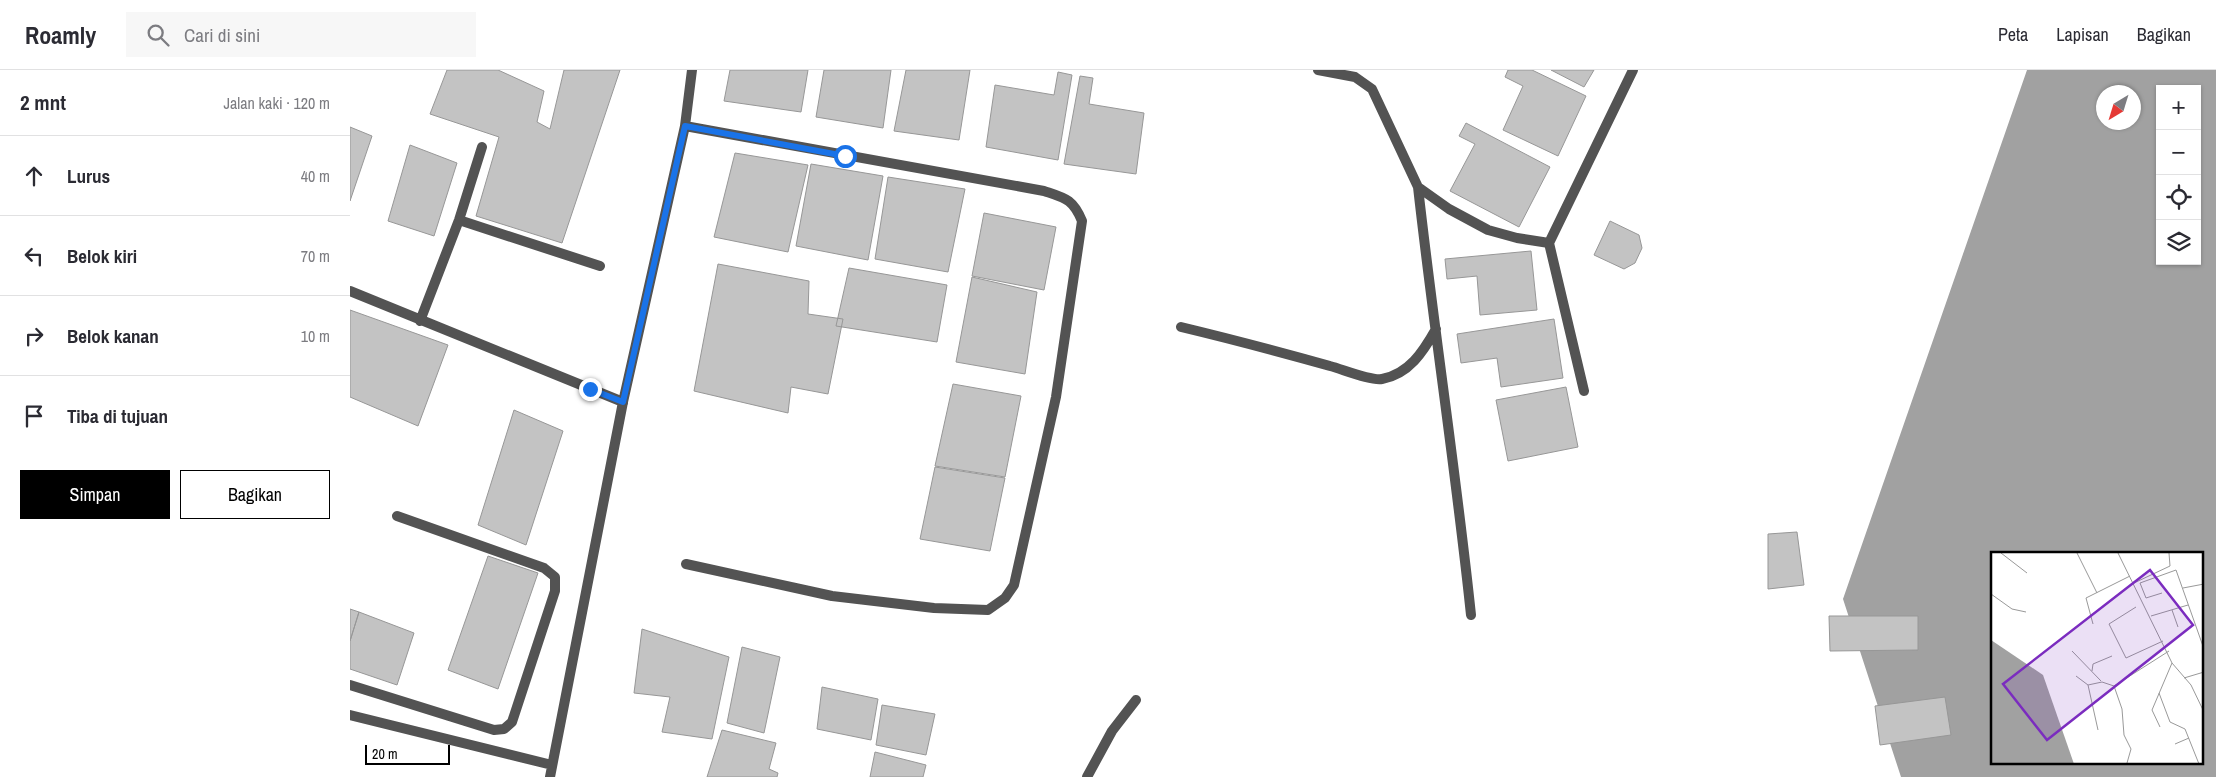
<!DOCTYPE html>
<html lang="id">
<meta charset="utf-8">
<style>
body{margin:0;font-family:"Archivo Narrow",sans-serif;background:#f7f7f7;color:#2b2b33}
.controls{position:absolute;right:15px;top:15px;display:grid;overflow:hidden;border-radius:0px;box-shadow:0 1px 4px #0004}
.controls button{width:45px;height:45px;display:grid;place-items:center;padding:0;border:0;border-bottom:1px solid #e1e1e2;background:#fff;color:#2b2b33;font:25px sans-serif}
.compass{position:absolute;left:1746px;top:15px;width:45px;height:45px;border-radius:50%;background:#fff;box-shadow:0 1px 4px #0004;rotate:218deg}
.scale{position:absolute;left:15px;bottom:12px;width:85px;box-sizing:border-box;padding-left:5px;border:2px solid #000;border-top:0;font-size:14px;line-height:18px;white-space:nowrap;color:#000;-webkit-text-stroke:4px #fff;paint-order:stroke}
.stop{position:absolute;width:15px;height:15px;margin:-11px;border:4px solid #1a73e8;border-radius:50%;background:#fff}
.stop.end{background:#1a73e8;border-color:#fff;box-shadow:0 1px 5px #0008}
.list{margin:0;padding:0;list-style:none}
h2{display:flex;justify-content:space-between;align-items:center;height:65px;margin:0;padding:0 20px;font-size:21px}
h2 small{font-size:16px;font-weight:400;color:#7c7c81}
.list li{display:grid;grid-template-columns:32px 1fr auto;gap:15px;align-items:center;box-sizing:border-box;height:80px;padding:0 20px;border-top:1px solid #e1e1e2}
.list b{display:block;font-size:19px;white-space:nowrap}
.list em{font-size:16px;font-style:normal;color:#7c7c81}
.actions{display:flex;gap:10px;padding:15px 20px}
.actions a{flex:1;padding:11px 0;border:1px solid #000;border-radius:0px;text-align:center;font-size:18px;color:#000}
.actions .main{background:#000;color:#fff}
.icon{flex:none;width:28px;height:28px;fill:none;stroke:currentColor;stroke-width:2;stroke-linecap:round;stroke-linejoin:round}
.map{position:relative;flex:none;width:1866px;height:707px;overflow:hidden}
header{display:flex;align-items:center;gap:30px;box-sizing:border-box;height:70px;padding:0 25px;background:#fff;border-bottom:1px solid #e1e1e2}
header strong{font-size:24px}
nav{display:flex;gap:28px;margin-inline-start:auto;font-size:18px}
.search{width:350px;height:45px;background:#f7f7f7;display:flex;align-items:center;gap:12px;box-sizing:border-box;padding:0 18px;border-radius:0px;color:#7c7c81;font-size:19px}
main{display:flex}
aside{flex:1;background:#fff}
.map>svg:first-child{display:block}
</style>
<header>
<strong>Roamly</strong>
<div class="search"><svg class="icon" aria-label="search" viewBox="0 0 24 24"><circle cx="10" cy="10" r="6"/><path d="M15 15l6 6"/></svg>Cari di sini</div>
<nav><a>Peta</a><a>Lapisan</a><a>Bagikan</a></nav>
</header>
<main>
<aside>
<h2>2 mnt<small>Jalan kaki · 120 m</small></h2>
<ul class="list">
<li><svg class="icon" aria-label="ahead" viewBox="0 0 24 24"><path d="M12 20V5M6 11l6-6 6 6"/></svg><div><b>Lurus</b></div><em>40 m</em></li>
<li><svg class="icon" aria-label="left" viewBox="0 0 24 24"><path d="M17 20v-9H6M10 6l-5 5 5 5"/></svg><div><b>Belok kiri</b></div><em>70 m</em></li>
<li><svg class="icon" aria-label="right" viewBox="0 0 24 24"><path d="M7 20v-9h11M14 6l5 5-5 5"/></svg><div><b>Belok kanan</b></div><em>10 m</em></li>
<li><svg class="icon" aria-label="arrive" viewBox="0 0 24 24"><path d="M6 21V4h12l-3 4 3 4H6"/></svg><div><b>Tiba di tujuan</b></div></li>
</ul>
<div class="actions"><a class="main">Simpan</a><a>Bagikan</a></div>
</aside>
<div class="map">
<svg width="1866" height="707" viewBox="0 0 1866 707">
<rect width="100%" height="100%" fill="#fff"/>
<path fill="#a1a1a1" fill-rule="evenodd" d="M1677,0H1866V707H1551L1493,529ZM1810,19H1847V191H1810ZM1754,22H1784V52H1754ZM1642,483H1852V693H1642Z"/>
<path fill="#c3c3c3" stroke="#979797" d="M97,0H148L194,21L187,52L200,59L214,0H270L212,173L126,146L149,67L80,44Z
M380,0H458L451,42L374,31Z
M474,0H541L533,58L466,47Z
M556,0H620L609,70L544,61Z
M1158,0H1182L1236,26L1208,86L1153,60L1173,16L1155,7Z
M1201,0H1244L1234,17Z
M708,2L722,5L708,90L636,77L645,15L704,25Z
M730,6L743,8L739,34L794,43L786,104L714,94Z
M1116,53L1200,97L1169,157L1100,121L1125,74L1109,66Z
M0,57L22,66L0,131Z
M60,75L107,93L84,166L38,151Z
M385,83L458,95L438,182L364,167Z
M461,94L533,106L518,190L446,176Z
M538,107L615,119L598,202L525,189Z
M634,143L706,157L694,220L622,206Z
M1260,151L1289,165L1292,178L1285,193L1274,199L1244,185Z
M1181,181L1187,240L1130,245L1127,206L1097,209L1095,189Z
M368,194L459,211L458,244L493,249L478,324L441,317L438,343L344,321Z
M499,198L597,215L587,272L486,256Z
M622,207L687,222L675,304L606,292Z
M0,240L98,275L68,356L0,327Z
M1204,249L1213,308L1151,317L1147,288L1111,293L1107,264Z
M603,314L671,326L655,407L585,396Z
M1216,317L1228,377L1158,391L1146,330Z
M164,340L213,361L176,475L128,455Z
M585,397L655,408L640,481L570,469Z
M1447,462L1454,515L1418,519V464Z
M138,486L188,503L148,619L98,600Z
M0,539L9,542L0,571Z
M9,542L64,563L47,615L0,599V571Z
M1479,546H1568V580L1480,581Z
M292,559L379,587L362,669L312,662L320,627L284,623Z
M392,577L430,587L414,663L377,653Z
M472,617L528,629L521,670L467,659Z
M1595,627L1601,665L1530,675L1525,636Z
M532,635L585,644L576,685L526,675Z
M372,660L426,673L419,699L428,703L427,707H357Z
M525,682L576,695L573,707H520Z"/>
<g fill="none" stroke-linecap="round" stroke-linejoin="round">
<path stroke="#535353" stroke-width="10" d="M109,150L250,196
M0,221L273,332
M70,251L109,150L132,77
M0,615L144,660L154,659L162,652L205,521V507L194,498L47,446"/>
<path stroke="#535353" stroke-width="10" d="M968,0L1005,7L1022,19L1068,117L1099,139L1138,160L1167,168L1199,173
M335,56L694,121C715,128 723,129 732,151L706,327L664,515L655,528L638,540L584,538L482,526L336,494
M1068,117C1084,260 1106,402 1121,545
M831,257C881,269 930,282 980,296C992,299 1021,311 1032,309C1059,304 1073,282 1086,259
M1234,321L1199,173L1283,0
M0,645L202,695
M200,707L273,332L335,56L342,0
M737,707L762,661L786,630"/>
</g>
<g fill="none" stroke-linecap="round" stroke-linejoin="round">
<path stroke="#1a73e8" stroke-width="6" d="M240,319L273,332L335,56L495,86"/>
</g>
<g transform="translate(1641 482)">
<rect width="212" height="212" fill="#fff"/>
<path d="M0,88L52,123L83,212H0Z" fill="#a1a1a1"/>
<path fill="none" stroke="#999" stroke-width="1" d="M10,1L36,21M86,1L106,41M127,1L181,111L200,133L213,160M143,31L179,14L178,1M192,36L213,32M171,41L155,46L149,31L185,18L213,97M0,42L21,57L35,60M145,55L118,72L135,106L172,89M181,58L187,75M160,64L197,53M102,72L95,46L139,24M81,99L110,129M101,119L102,112L121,104M85,124L97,133L107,178M193,126L213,120M97,133L111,130L123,134L178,99M123,134L131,157L133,183L140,197L136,211M168,141L179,170L194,177L208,212M169,175L161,158L181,111M184,192L198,186"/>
<path fill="#7b2cbf" fill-opacity="0.15" stroke="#7b2cbf" stroke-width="2.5" d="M159,18L202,73L56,188L12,132Z"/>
<rect width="212" height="212" fill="none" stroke="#000" stroke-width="2.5"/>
</g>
</svg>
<div class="controls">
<button>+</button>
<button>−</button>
<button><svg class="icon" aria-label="locate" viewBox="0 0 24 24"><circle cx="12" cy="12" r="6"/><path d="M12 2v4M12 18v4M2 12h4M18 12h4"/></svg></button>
<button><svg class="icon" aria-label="layers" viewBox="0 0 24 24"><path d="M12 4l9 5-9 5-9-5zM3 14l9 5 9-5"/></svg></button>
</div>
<svg class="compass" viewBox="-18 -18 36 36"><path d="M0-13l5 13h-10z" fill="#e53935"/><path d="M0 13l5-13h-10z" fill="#7c7c81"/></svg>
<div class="scale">20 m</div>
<div class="stop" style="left:495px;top:86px"></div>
<div class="stop end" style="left:240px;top:319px"></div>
</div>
</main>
